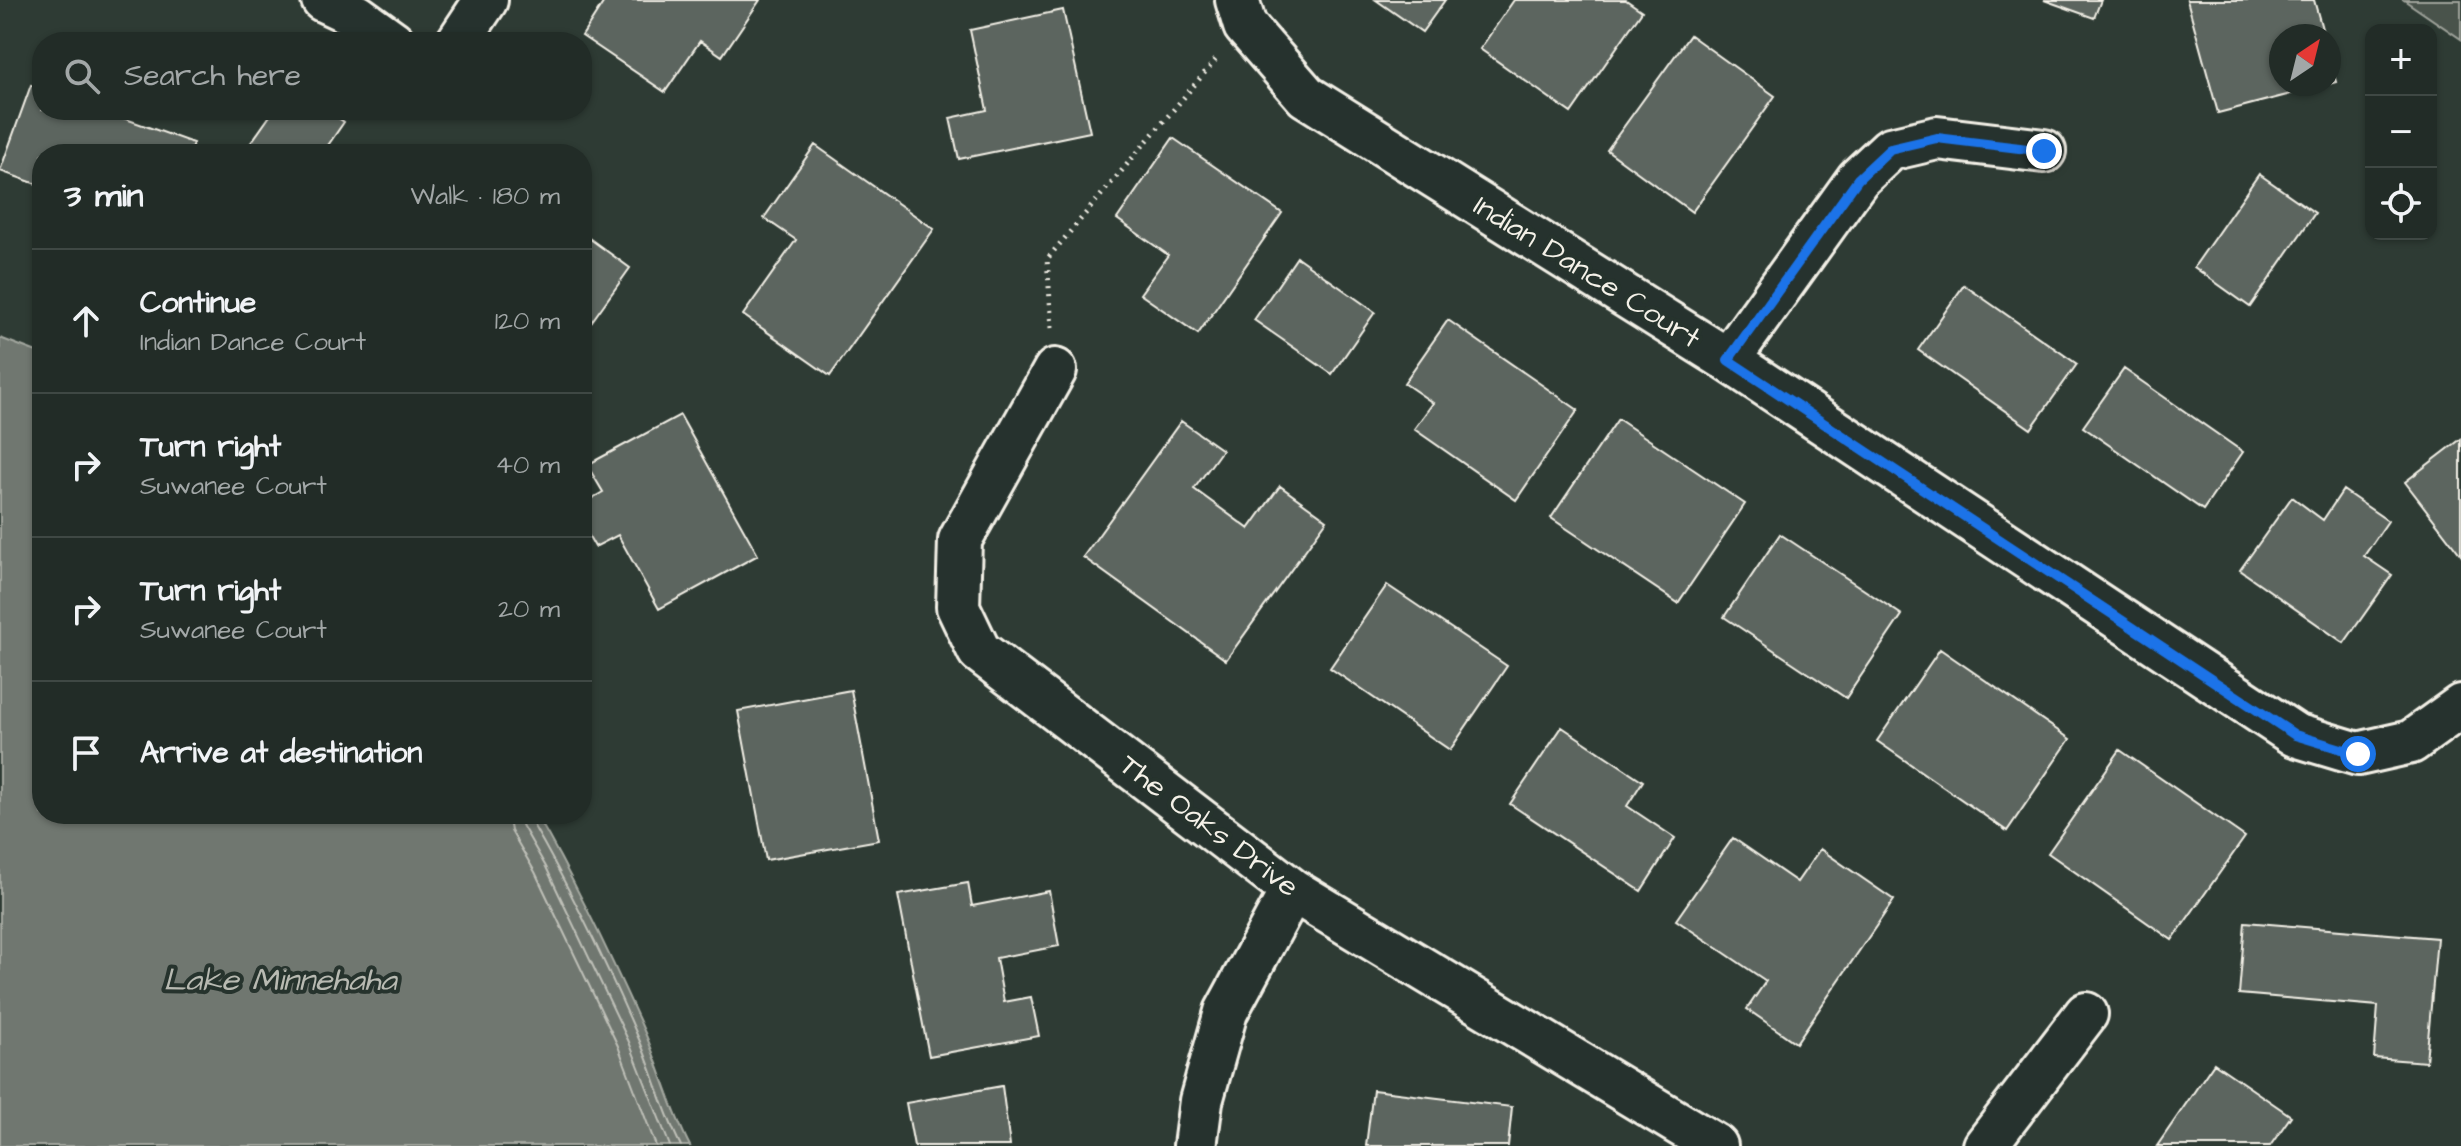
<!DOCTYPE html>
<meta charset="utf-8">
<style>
body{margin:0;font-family:"Architects Daughter",sans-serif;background:#2e3833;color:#f1f3f6}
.controls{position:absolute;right:24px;top:24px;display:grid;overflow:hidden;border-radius:16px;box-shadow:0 2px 6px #0004}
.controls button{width:72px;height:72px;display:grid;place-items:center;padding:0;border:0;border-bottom:2px solid #3f4844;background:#222c27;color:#f1f3f6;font:40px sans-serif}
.compass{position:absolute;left:2269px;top:24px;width:72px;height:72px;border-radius:50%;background:#222c27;box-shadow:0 2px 6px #0004;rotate:35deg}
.stop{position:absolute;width:24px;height:24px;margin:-18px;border:6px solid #1a73e8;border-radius:50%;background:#fff}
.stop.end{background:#1a73e8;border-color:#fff;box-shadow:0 2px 8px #0008}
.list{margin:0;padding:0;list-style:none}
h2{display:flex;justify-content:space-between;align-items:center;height:104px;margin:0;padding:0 32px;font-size:34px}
h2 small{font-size:26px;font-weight:400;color:#a2a7a7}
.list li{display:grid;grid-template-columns:52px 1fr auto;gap:24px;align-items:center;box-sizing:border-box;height:144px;padding:0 32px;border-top:2px solid #3f4844}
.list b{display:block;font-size:30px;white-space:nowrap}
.list p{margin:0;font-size:26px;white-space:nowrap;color:#a2a7a7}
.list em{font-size:26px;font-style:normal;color:#a2a7a7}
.icon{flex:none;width:44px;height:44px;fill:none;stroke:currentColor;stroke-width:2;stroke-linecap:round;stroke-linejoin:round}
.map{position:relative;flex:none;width:2461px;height:1146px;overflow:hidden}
.search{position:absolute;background:#222c27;box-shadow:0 2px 6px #0004;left:32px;top:32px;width:560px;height:88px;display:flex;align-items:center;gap:20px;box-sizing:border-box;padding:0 28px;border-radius:32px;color:#a2a7a7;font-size:30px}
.panel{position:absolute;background:#222c27;box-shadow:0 2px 6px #0004;left:32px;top:144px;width:560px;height:680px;border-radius:32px}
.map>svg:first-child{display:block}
</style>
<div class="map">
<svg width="2461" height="1146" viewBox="0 0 2461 1146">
<rect width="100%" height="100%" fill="#2e3b34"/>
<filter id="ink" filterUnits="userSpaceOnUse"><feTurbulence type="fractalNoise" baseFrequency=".0125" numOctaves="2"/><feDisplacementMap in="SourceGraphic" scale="16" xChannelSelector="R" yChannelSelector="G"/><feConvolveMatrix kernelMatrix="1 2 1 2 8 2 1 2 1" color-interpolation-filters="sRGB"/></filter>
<g filter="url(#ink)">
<path fill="#48524c" stroke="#9ea29a" stroke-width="2" d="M2404,0H2461V39Z"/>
<path fill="#6f7770" stroke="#a4a8a0" stroke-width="2" d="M0,338L42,354V814H536C577,884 612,959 645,1033C661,1070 671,1110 690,1146H0Z"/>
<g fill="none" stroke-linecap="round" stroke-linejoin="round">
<path stroke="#bfc0b8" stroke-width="2" d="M508,814L511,831L535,872L618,1046L656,1146
M520,814L522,825L546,867L629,1042L670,1146
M530,814L531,821C571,890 606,963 638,1037C654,1073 663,1111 681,1146"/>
</g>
<path fill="#5c655e" stroke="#f4f1e8" stroke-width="2" d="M605,0H760L722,56L700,41L665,92L582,36Z
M1376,0H1445L1422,32Z
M1514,0H1626L1642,11L1571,113L1480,49Z
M2044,0H2101L2094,18Z
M2187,0H2314L2324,36H2281V84H2329L2218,113Z
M1063,10L1090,132L959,159L950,118L987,110L970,30Z
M1690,35L1775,96L1692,212L1607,150Z
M2329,55L2336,82L2329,84Z
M31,85L42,89V110H101L193,143L189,154H42V186L0,171Z
M274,110H327L344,122L322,154H243Z
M1173,138L1282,213L1198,334L1140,294L1168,255L1117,219Z
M815,145L934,229L830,376L743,315L796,240L764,218Z
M2259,174L2315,213L2250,307L2194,267Z
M582,233L630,268L582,335Z
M1297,257L1375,312L1332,374L1254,320Z
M1964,285L2077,364L2031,429L1918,350Z
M1448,320L1578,410L1516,500L1414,429L1433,403L1404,383Z
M2124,369L2243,452L2203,510L2083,427Z
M680,415L758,555L659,609L618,535L595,547L582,524V504L603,492L587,465Z
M1618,419L1745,504L1678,603L1551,518Z
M1181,421L1222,450L1194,489L1249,529L1280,486L1327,520L1226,660L1083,557Z
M2461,439V555L2405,482Z
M2343,490L2388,521L2364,556L2392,575L2344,643L2240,570L2292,497L2323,520Z
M1780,534L1902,615L1846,698L1724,617Z
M1387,585L1507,666L1450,750L1330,668Z
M1940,649L2070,739L2007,831L1877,741Z
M851,690L879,840L766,860L738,711Z
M1562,727L1643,781L1627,806L1675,838L1641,891L1510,804Z
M2120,750L2245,837L2172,940L2048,853Z
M1733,838L1797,882L1820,849L1894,900L1796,1043L1747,1009L1766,981L1676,920Z
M968,883L972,906L1049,891L1059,946L996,958L1004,1002L1031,997L1039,1036L929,1056L898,895Z
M2245,922L2437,938L2426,1062L2374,1058L2378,1006L2239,994Z
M2214,1063L2291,1116L2270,1146H2157Z
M1002,1086L1010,1146H914L906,1103Z
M1373,1090L1512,1107L1508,1146H1366Z"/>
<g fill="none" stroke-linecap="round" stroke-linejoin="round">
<g stroke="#f4f1e8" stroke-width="48">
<path id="minor" d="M323,0L357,16L393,42
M1237,0L1245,26L1306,96L1728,360L2295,735L2358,754L2411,742L2461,706
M458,42L486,0
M1728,360L1858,179L1890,149L1937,138L2044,151
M1055,370L960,540L958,607L979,651L1292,890L1716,1146
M1195,1146L1201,1101L1226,1012L1292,890
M1985,1146L2086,1014"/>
</g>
<path stroke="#f4f1e8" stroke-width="5" stroke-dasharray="2 6" stroke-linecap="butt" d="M1052,328L1047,259L1218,57"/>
<use href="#minor" stroke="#26332d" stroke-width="42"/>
</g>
</g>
<g fill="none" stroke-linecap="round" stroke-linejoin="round" filter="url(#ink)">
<path stroke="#1a73e8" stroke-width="10" d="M2044,151L1937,138L1890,149L1858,179L1728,360L2295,735L2358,754"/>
</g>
<g text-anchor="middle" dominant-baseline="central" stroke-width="8" stroke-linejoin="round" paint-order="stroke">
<g font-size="30" fill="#f4f1e8" stroke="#26332d">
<text transform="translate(1587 272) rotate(32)">Indian Dance Court</text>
<text transform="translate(1209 826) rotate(37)">The Oaks Drive</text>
</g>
<g font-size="32" font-style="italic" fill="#b8bab2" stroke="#26332d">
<text x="280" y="980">Lake Minnehaha</text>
</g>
</g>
</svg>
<div class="controls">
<button>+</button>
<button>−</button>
<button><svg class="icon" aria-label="locate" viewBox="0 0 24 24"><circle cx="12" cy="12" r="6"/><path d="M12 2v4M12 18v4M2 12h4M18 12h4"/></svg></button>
</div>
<svg class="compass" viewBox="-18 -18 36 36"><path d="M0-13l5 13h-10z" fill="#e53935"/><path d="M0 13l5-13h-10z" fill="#a2a7a7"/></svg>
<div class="stop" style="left:2358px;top:754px"></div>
<div class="stop end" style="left:2044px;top:151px"></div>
<div class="search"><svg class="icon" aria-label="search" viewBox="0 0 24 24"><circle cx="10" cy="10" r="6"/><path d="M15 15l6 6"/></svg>Search here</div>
<section class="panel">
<h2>3 min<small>Walk · 180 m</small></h2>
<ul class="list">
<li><svg class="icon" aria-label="ahead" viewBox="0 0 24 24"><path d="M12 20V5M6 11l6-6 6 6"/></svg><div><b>Continue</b><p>Indian Dance Court</p></div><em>120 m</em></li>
<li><svg class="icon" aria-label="right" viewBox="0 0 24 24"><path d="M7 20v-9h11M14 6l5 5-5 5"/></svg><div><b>Turn right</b><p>Suwanee Court</p></div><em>40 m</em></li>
<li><svg class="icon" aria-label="right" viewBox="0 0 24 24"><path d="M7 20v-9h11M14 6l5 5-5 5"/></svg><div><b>Turn right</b><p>Suwanee Court</p></div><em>20 m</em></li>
<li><svg class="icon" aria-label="arrive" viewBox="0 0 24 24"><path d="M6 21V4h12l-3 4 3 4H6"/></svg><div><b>Arrive at destination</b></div></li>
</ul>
</section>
</div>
